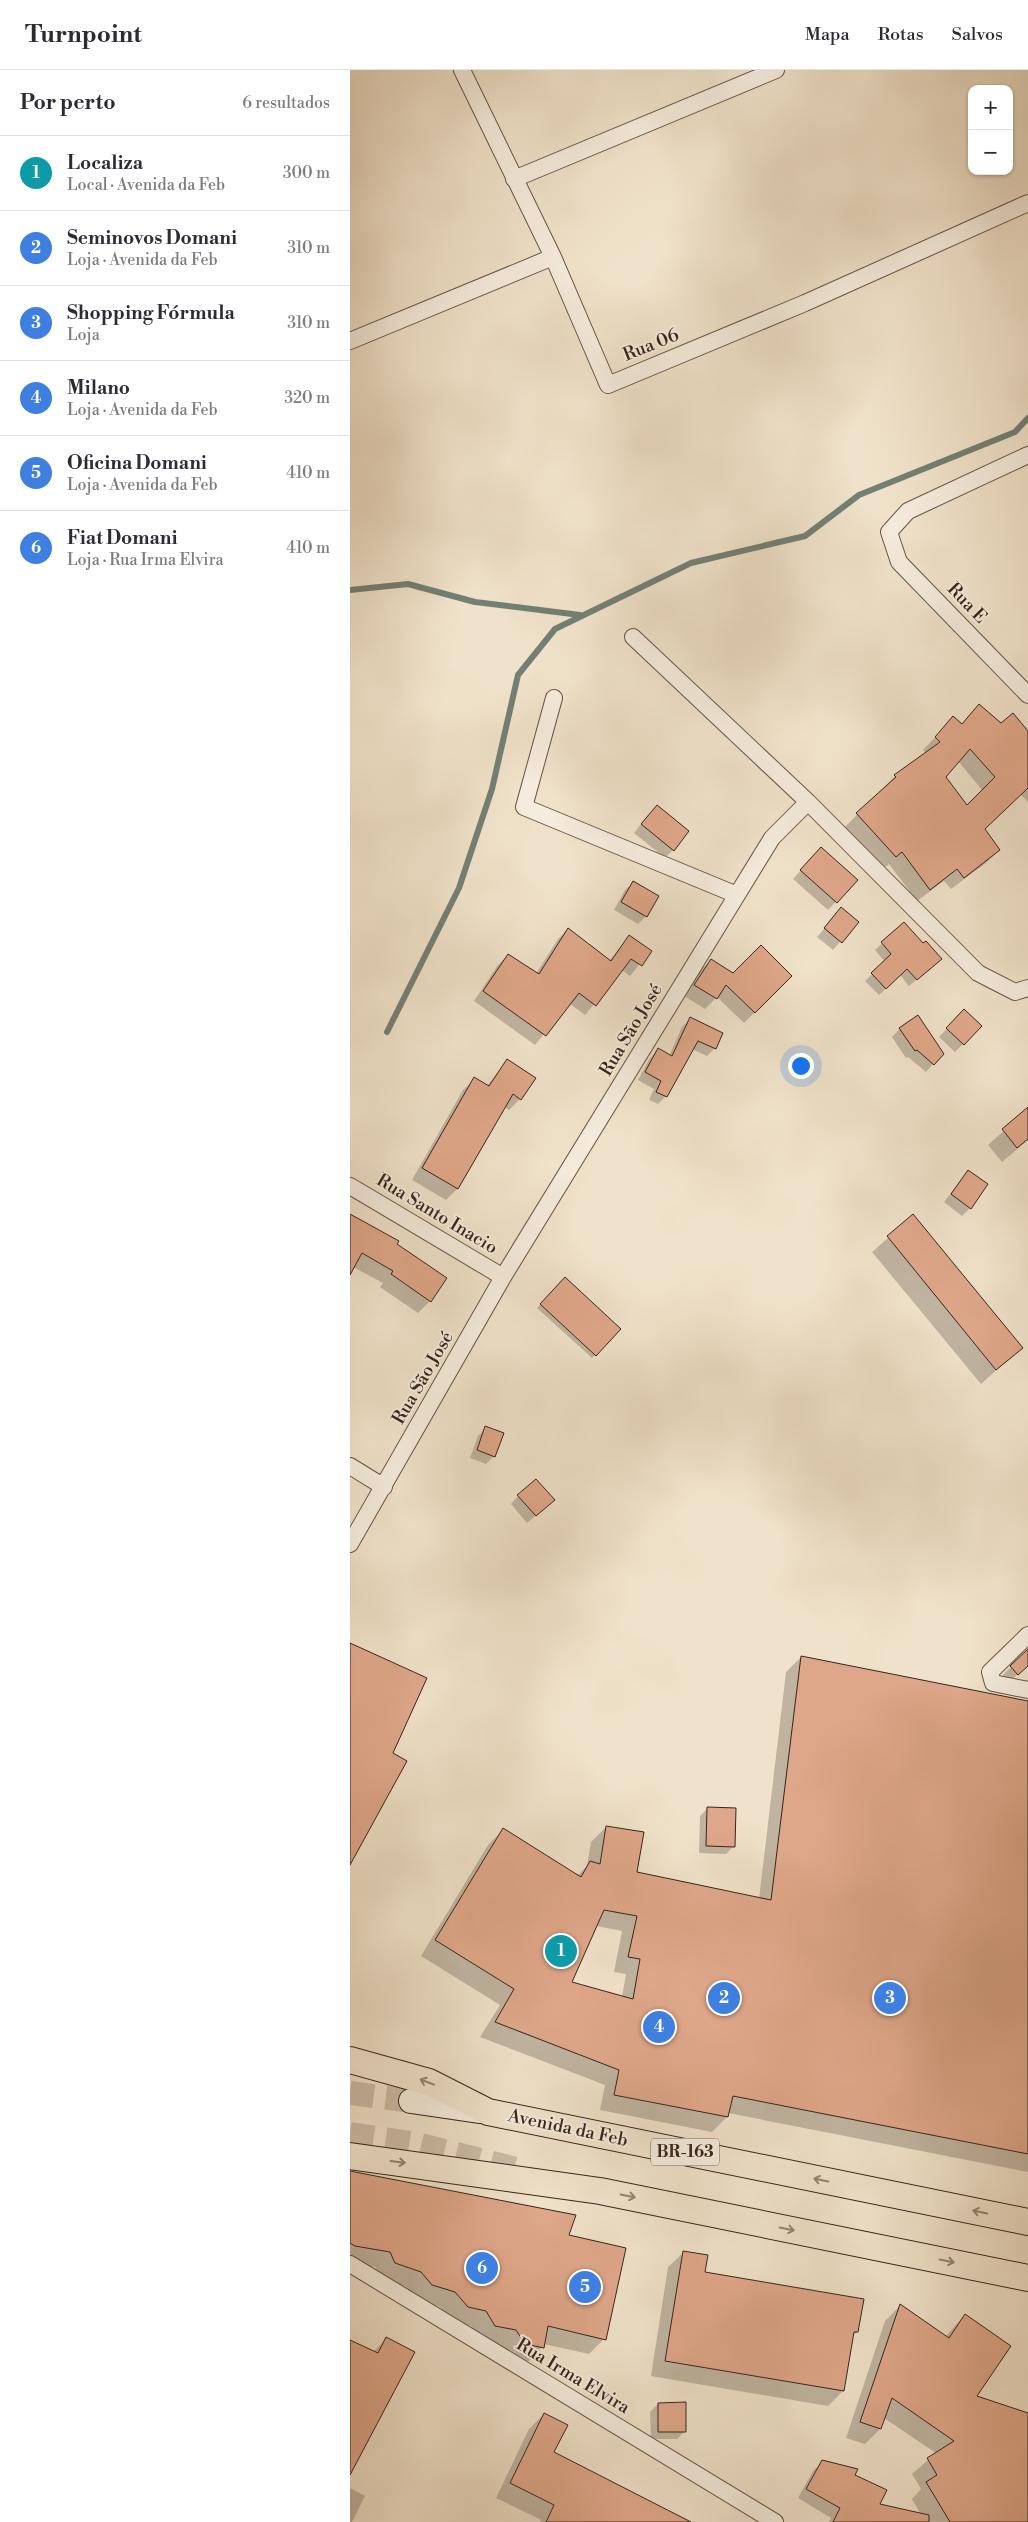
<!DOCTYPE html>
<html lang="pt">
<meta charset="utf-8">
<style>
body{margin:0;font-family:"Libre Bodoni",serif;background:#f2f2f3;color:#2b2b33}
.controls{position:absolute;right:15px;top:15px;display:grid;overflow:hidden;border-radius:10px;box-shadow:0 1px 4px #0004}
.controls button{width:45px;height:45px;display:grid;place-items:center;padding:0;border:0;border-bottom:1px solid #e1e1e2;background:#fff;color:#2b2b33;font:25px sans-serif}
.you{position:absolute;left:450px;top:995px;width:18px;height:18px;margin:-12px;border:4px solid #fff;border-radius:50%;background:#1a73e8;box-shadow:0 0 0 8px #1a73e833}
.badge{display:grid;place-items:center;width:32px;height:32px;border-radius:50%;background:#2563eb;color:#fff;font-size:16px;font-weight:700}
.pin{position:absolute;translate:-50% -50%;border:2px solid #fff;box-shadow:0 1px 5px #0006}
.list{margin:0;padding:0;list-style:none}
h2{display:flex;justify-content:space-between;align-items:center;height:65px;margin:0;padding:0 20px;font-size:21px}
h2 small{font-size:16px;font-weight:400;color:#7c7c81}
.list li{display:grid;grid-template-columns:32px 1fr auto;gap:15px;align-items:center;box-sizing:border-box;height:75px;padding:0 20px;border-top:1px solid #e1e1e2}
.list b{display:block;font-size:19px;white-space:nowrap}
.list p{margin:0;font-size:16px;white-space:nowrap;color:#7c7c81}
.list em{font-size:16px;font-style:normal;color:#7c7c81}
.map{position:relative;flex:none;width:678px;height:2452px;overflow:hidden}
header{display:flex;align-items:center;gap:30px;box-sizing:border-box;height:70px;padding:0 25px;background:#fff;border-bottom:1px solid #e1e1e2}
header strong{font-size:24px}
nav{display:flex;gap:28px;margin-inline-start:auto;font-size:18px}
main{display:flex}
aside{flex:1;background:#fff}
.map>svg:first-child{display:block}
</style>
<header>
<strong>Turnpoint</strong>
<nav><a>Mapa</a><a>Rotas</a><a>Salvos</a></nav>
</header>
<main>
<aside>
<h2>Por perto<small>6 resultados</small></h2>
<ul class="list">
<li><span class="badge" style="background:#0f9aa8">1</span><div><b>Localiza</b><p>Local · Avenida da Feb</p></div><em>300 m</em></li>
<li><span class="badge" style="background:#3f7fe0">2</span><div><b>Seminovos Domani</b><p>Loja · Avenida da Feb</p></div><em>310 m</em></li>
<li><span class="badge" style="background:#3f7fe0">3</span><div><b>Shopping Fórmula</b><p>Loja</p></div><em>310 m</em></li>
<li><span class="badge" style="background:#3f7fe0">4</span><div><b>Milano</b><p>Loja · Avenida da Feb</p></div><em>320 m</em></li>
<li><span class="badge" style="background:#3f7fe0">5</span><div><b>Oficina Domani</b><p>Loja · Avenida da Feb</p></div><em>410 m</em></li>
<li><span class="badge" style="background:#3f7fe0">6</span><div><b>Fiat Domani</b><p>Loja · Rua Irma Elvira</p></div><em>410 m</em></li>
</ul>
</aside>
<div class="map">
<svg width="678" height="2452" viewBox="0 0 678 2452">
<rect width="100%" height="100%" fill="#f0e2ca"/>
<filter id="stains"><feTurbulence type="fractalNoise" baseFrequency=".004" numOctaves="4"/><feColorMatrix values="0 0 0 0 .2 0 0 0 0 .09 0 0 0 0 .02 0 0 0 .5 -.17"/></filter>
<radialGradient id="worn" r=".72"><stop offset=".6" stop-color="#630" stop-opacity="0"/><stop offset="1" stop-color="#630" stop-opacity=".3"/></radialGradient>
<path fill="#0003" fill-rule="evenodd" d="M629,636L651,655L678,663V732L670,724L633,759L649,780L636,793L601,819L594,811L567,831L539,794L533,799L495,757L545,706L576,683L573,680L603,648L611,655ZM608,691L633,721L617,737L595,707Z
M299,744L323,780L315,788L284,763Z
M463,787L506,810L478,840L443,809Z
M283,813L296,846L288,854L264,840L275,820Z
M484,847L507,852L483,880L467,867Z
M554,853L583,896L559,916L550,905L529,925L515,911L535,892L525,880Z
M218,859L259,891L279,867L300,881L280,906L272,900L235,945L219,933L185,975L124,931L148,895L158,885L186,904L208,869Z
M361,890L383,905L441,906L394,953L367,927L355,939L334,926L350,901Z
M340,949L365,978L357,986L342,979L316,1026L308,1034L299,1030L304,1019L288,1010L300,988L308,980L319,986L332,957Z
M606,949L613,974L605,982L589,967Z
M550,959L592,984L576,1002L558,987L556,988L542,967Z
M157,991L170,1029L159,1040L154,1037L107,1119L96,1130L62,1110L113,1020L125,1009L137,1016Z
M678,1039V1070L652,1092L638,1075Z
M618,1101L620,1138L612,1146L594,1132Z
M0,1146L46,1174L80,1231L68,1243L30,1217L33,1213L3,1197L0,1202Z
M563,1146L671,1278L631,1314L522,1182Z
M215,1208L269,1259L242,1288L187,1238Z
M136,1358L144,1386L136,1394L120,1388L128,1366Z
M168,1426L195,1438L177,1453L161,1434Z
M678,1580V1595L659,1612L653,1605Z
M451,1587L678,1632V2102L378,2043L377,2047L362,2062L250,2040L255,2015L130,1967L150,1935L71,1886L138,1775L153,1760L227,1806L237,1796L241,1772L256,1757L286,1803L409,1829L436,1602ZM246,1856L272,1861L264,1902L276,1904L272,1927L220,1913Z
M358,1738L384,1776L376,1784L349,1783L350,1746Z
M0,2103L218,2166L254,2269L239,2284L194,2274L178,2292L159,2288L151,2275L130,2270L121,2256L103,2252L90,2237L66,2230L56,2217L30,2208L25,2197L0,2193Z
M334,2182L354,2203L507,2262L502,2266L493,2321L478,2336L301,2306L318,2197Z
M550,2236L595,2267L615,2245L625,2327L678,2345V2452H479L481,2448L448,2428L463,2401L472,2392L504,2405L528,2435L571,2445L562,2429L571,2419L562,2404L586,2383L534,2348L530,2359L515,2374L496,2368L535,2251Z
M37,2268L0,2402V2271L23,2282Z
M308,2334L335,2361L327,2369H301L300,2342Z
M194,2344L203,2383L342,2452H190L191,2450L146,2428L179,2359Z
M0,2418L15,2426L2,2452H0Z"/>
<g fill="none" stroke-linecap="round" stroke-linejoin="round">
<path stroke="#738076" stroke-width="6" d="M0,520L58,514L125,532L230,545
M37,962L109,818L142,719L168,605L205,559L341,493L455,466L509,425L665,362L678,348"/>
</g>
<path fill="#dfa78a" stroke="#38241b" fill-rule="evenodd" d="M629,634L651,653L663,643L678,661V718L635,759L650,780L614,808L607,799L580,820L552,782L546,787L506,743L546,707L544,705L590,672L585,667L603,646L612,654ZM620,679L645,707L617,735L596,707Z
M307,735L339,761L324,781L291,754Z
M471,777L508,810L487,833L450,800Z
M283,811L309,826L297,847L271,832Z
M491,837L509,852L492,873L474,858Z
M554,852L573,873L576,871L592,889L567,910L557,899L536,919L521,903L541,884L531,872Z
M218,858L261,891L279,865L302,881L292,896L281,889L246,936L229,923L196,966L133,921L158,884L189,904Z
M411,875L442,906L405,943L376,915L367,929L344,915L361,889L383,903Z
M614,939L632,956L614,975L596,958Z
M568,945L594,984L584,995L567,980L565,981L549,958Z
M340,947L373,963L366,979L348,971L317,1027L306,1022L311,1011L295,1002L308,978L322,986Z
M157,989L186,1008L171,1030L163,1024L108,1119L72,1098L124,1007L139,1016Z
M678,1037V1069L667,1078L652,1059Z
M618,1100L638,1114L621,1139L601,1124Z
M0,1144L49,1171L47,1174L97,1208L81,1232L41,1204L43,1201L12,1183L0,1205Z
M563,1144L673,1278L646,1300L537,1166Z
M215,1207L271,1259L246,1286L190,1234Z
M135,1356L154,1363L145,1387L127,1380Z
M186,1409L205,1430L186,1446L167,1425Z
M0,1573L77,1608L43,1683L57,1691L0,1795Z
M678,1579V1596L668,1605L660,1596Z
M451,1586L678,1631V2084L383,2026L378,2047L264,2025L269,2000L145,1952L164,1919L85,1870L153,1758L231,1807L240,1791L250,1794L256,1756L294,1762L287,1802L421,1830ZM254,1840L287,1846L278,1887L290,1889L283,1929L222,1912Z
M357,1737L386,1738L385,1777L356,1776Z
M0,2101L226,2145L219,2165L276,2178L256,2270L198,2256L194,2278L175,2274L166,2260L145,2256L136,2241L118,2237L105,2222L82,2215L71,2202L45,2193L40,2182L5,2176L0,2173Z
M333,2181L358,2185L355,2202L514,2229L508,2262H504L494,2321L315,2291Z
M550,2234L599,2268L615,2244L661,2276L627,2326L678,2343V2452H600L576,2412L587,2405L577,2388L604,2371L542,2328L531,2359L510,2352Z
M36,2267L65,2282L0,2405V2270L28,2283Z
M336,2332V2362H308V2333Z
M194,2343L218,2355L204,2382L341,2452H196L204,2435L160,2413Z
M472,2390L508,2399L505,2405L537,2420L530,2434L579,2445V2452H483L490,2438L456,2419Z"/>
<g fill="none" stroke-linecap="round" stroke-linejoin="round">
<path stroke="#cbbca7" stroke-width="24" stroke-dasharray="24 12" stroke-linecap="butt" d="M0,2023L61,2031
M0,2064L67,2074L174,2101"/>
<g stroke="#665447" stroke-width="18">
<path id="street" d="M112,0L203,187L258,315L455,233L678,133
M164,109L426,0
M0,271L203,187
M678,385L558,441L539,462L549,492L678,625
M283,567L458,732
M204,628L174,737L387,825
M0,1116L153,1207
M0,1396L34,1417
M0,1474L153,1207L387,825L422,768L458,732L628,903L665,922L678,918
M678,1565L640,1602L643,1613L678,1620
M0,2194L425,2452"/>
</g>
<g stroke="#38241b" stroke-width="26">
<path id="secondary" d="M61,2031L129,2041"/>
</g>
<g stroke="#38241b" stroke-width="28">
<path id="primary" d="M0,1990L79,2012L138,2042L678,2152
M0,2086L250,2121L678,2208"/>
</g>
<use href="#street" stroke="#f5ecdd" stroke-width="16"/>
<use href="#secondary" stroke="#f5ecdd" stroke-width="24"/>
<use href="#primary" stroke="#f0e2ca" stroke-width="26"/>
</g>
<defs><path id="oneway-shaft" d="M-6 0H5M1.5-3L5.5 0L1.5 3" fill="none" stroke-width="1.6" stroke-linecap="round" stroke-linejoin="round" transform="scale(1.25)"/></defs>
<g stroke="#948372">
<use href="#oneway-shaft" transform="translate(77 2012) rotate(-159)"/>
<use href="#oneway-shaft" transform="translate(48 2092) rotate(7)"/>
<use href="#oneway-shaft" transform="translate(471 2110) rotate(-168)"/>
<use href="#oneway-shaft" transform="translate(278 2126) rotate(11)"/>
<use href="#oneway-shaft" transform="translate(630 2142) rotate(-168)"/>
<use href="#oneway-shaft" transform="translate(437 2159) rotate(11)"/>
<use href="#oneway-shaft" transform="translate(597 2191) rotate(12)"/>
</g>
<g text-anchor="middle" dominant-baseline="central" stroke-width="4" stroke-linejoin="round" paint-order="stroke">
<rect fill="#f5ecdd" stroke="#716055" stroke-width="1" x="301" y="2068.5" width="68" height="27" rx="4"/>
<g font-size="16" font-weight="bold" fill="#38241b">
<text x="335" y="2082">BR-163</text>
</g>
<g font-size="18" fill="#38241b" stroke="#f5ecdd">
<text transform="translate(301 275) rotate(-22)">Rua 06</text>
<text transform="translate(617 533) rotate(46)">Rua E</text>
<text transform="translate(281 960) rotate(-59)">Rua São José</text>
<text transform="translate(87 1144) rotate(31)">Rua Santo Inacio</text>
<text transform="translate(73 1308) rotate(-60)">Rua São José</text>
<text transform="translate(218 2058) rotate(12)">Avenida da Feb</text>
<text transform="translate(223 2306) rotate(31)">Rua Irma Elvira</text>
</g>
</g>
<rect width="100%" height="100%" filter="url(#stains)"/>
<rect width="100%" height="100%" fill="url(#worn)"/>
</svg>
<div class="controls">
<button>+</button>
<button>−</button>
</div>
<div class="you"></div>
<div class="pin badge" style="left:211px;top:1881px;background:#0f9aa8">1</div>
<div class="pin badge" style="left:374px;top:1928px;background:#3f7fe0">2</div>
<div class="pin badge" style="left:540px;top:1928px;background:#3f7fe0">3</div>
<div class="pin badge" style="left:309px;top:1957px;background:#3f7fe0">4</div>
<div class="pin badge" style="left:235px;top:2217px;background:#3f7fe0">5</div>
<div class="pin badge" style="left:132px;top:2198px;background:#3f7fe0">6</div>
</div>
</main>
